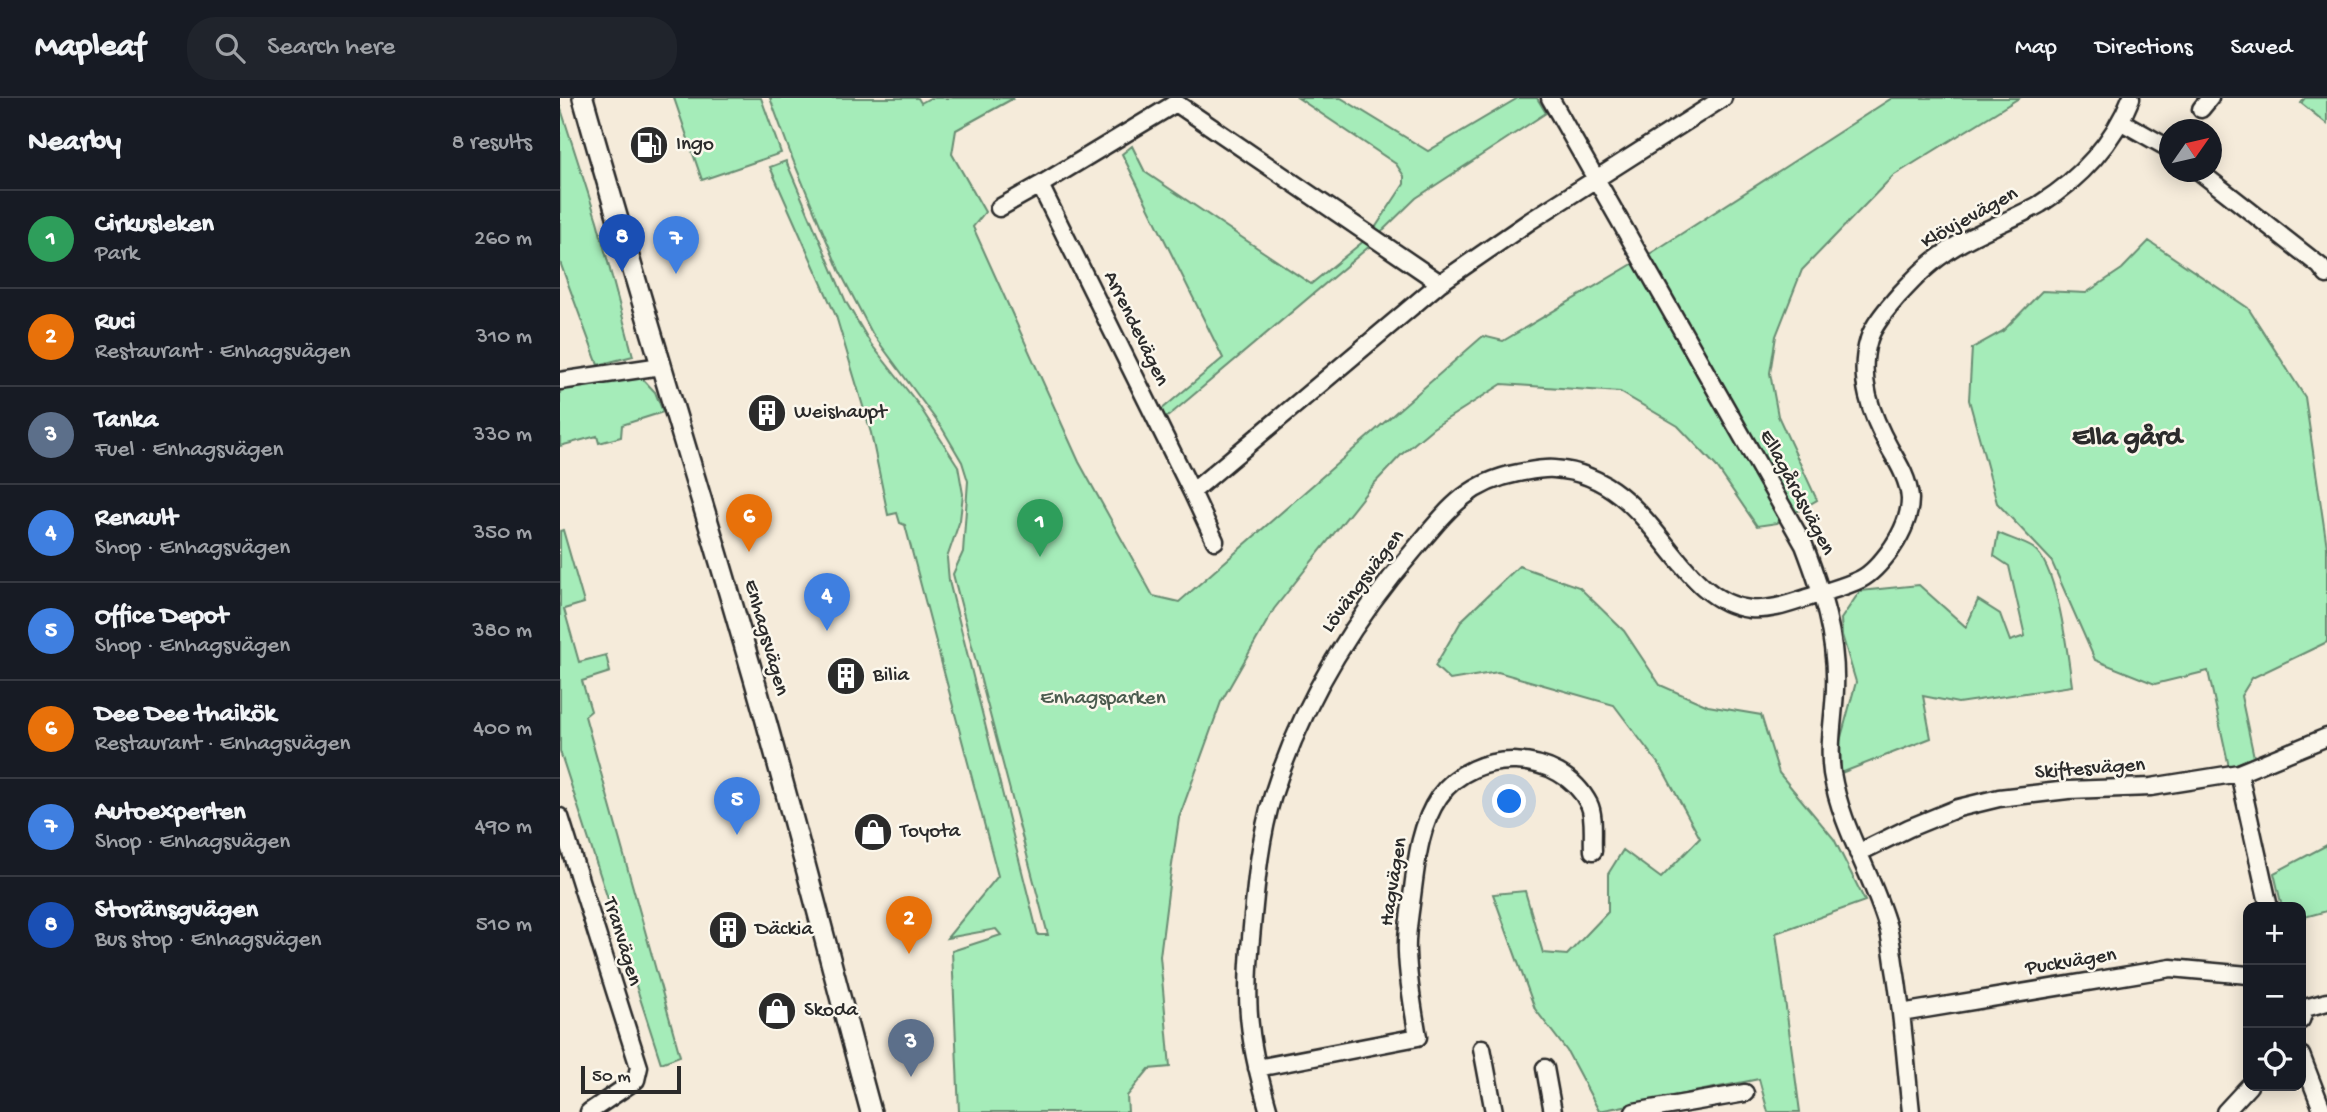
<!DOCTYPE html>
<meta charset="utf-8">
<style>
body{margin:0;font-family:"Gochi Hand",sans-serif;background:#20242c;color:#f1f3f6}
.controls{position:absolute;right:21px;bottom:21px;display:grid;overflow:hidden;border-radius:14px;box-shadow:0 4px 18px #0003}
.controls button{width:63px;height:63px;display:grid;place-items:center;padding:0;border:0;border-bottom:2px solid #363941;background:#171b24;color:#f1f3f6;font:35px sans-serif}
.compass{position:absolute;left:1599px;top:21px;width:63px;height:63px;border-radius:50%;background:#171b24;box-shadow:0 4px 18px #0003;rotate:56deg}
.scale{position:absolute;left:21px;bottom:18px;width:100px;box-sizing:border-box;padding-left:7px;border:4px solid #2b2b2b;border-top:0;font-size:19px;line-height:24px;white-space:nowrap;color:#2b2b2b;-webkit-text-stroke:5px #fbf7ec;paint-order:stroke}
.you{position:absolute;left:950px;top:704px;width:24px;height:24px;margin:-18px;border:5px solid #fff;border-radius:50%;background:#1a73e8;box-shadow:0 0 0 10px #1a73e833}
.badge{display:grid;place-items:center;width:46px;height:46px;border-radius:50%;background:#98999b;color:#fff;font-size:23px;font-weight:700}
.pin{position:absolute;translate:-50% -58px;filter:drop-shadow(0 2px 4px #0008)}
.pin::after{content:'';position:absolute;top:37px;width:24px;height:21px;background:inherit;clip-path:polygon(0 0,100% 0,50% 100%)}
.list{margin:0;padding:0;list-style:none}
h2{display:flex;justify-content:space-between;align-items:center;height:91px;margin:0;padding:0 28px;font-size:30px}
h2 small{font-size:23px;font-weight:400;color:#9ea1a6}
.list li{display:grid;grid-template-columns:46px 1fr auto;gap:21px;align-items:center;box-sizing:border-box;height:98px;padding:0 28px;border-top:2px solid #363941}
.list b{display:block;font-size:26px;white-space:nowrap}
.list p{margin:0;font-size:23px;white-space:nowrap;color:#9ea1a6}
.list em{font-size:23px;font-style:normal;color:#9ea1a6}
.icon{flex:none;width:38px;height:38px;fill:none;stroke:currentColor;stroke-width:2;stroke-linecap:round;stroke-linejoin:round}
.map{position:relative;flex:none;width:1767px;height:1014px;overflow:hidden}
header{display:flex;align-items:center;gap:42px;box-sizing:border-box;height:98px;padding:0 35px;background:#171b24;border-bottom:2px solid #363941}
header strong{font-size:33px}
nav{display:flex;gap:38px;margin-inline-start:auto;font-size:24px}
.search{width:490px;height:63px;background:#20242c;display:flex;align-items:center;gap:18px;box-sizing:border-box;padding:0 24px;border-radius:28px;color:#9ea1a6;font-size:26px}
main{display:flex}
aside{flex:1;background:#171b24}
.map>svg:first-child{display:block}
</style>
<header>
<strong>Mapleaf</strong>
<div class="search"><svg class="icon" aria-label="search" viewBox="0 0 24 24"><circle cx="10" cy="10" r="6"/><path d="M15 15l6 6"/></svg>Search here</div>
<nav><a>Map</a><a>Directions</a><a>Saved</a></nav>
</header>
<main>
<aside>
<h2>Nearby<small>8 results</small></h2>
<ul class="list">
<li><span class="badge" style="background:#2e9e5b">1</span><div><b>Cirkusleken</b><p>Park</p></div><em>260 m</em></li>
<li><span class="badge" style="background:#e8710a">2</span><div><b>Ruci</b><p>Restaurant · Enhagsvägen</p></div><em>310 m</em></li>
<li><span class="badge" style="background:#5c6f8a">3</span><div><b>Tanka</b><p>Fuel · Enhagsvägen</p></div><em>330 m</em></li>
<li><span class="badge" style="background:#3f7fe0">4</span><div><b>Renault</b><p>Shop · Enhagsvägen</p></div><em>350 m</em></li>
<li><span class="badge" style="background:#3f7fe0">5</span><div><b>Office Depot</b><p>Shop · Enhagsvägen</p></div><em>380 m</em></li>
<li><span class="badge" style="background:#e8710a">6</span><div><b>Dee Dee thaikök</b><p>Restaurant · Enhagsvägen</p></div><em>400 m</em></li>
<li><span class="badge" style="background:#3f7fe0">7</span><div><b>Autoexperten</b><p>Shop · Enhagsvägen</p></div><em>490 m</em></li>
<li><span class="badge" style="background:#1a4fb4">8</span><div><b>Storänsgvägen</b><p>Bus stop · Enhagsvägen</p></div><em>510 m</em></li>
</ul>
</aside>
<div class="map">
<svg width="1767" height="1014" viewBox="0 0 1767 1014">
<rect width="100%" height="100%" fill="#f5ebda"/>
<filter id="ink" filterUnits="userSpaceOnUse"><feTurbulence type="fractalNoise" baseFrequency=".0143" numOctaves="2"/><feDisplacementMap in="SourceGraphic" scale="14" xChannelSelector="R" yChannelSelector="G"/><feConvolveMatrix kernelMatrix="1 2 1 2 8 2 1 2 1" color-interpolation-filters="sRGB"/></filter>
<g filter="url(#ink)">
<path fill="#a5ecb9" stroke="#688c72" stroke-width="2" d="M114,0H201L221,55L142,82Z
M210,0H358L361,5L370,0H454L396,32L392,56L425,114L413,129L519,364L593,498L619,504L923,238L943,243L1096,152L1332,0H1459L1333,78L1242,172L1216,238L1210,275L1218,318L1257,402L1217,425L1197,428L1156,368L1118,328L1060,294L942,286L873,330L842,356L810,390L714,511L661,604L619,720L609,787L600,858L610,969L589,971L567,998L568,1014H399L392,853L441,837L436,831L387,840L438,778L345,427L340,425L337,415L328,417L311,335L276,218L210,69L226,63L286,204L311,246L358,306L398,368L403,396L400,422L387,460L389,483L478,837H488L393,476L403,454L408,383L402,364L382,330L312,235L279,172L233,62Z
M738,0H781L868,53L958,0H977L986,15L856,100L821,134L815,130L844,86V78L836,66Z
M1745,0H1767V26L1741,5Z
M0,8L37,123L73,258L38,267L0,164Z
M572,48L585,74L751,186L805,142L811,147L605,321L601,312L663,260L562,56Z
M1589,143L1688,210L1745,299L1767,449V544L1692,580L1681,598L1694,659L1669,669L1648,573L1595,586L1535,562L1491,462L1437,405L1409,302L1412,250L1443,233L1482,193L1526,195L1562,171Z
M82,280L95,294L103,314L62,327L61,339L39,345L37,338L0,348V290Z
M3,432L24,505L4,511L19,564L46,557L50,574L22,583L31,613L25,618L120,958L101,965L0,653V433Z
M1438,435C1449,440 1463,444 1473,450C1498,467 1508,559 1512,588L1398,605L1363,598L1371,640L1281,675L1280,643L1296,584L1282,537L1281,521L1300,493L1359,487L1406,529L1418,502L1440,516L1450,543L1465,538L1449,468L1434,458Z
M959,468L1019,489L1064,533L1100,587L1148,608L1201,617L1219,675L1274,741L1305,803L1216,835L1240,1014H1208L1199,981L1039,1013L1007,953L975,911L933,796L965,793L983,855L1007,857L1048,814V776L1063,752L1101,780L1140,740L1103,672L1054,607L938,574L890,582L875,568L902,522Z
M1767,747V813L1741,820V809H1722L1714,775Z"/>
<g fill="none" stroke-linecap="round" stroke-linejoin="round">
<g stroke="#2b2b2b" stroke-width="21">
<path id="minor" d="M990,0L1244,447C1262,494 1277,539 1275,591C1274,619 1268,647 1272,675C1281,730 1313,777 1328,830C1332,845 1333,861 1336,877C1343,922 1346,968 1351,1014
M1641,11L1650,0
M1562,24L1610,51
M1640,74L1760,168L1767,177
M439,110L480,87
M880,185L632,394L480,87L616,5L880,185L970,123L1163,0
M0,283L101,268
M632,394L655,443
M1679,675L1708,805
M0,719L79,969L76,982L29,1014
M1298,755L1349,730L1398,710L1439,700L1508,692L1591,689L1679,675L1767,639
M1341,915L1611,870L1688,877
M1741,922L1745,910L1767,904
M922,950L934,1014
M1741,957L1763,1014
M697,970L858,939C853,910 848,883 847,854C846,838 849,822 851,806C856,770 858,730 879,699C913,649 1001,651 1029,706C1035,718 1032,739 1033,753
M985,970L993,1014
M709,1014C701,985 693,957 690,927C686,896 689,860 692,829C696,785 700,739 713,697C742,605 792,524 854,452C887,413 906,385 958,375C970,373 982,370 994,371C1096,378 1111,502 1190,511C1211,513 1231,505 1250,499C1267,493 1285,489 1301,481C1313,475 1324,461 1332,450C1342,435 1350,419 1350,401C1349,383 1339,366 1330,351C1311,317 1297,280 1309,241C1314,225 1329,209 1339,197C1353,182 1367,167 1385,155C1414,134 1449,124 1480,106C1520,81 1554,44 1571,0
M1074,1014L1185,995
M1665,1014L1689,988"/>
</g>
<g stroke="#2b2b2b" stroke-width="24">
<path id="tertiary" d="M23,0C78,196 139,389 195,584C236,727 272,871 311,1014"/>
</g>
<use href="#minor" stroke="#fbf7ec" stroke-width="16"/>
<use href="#tertiary" stroke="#fbf7ec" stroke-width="19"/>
</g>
</g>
<defs>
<g id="fuel-disc" transform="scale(2.0125)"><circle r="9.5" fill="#2b2b2b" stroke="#fbf7ec"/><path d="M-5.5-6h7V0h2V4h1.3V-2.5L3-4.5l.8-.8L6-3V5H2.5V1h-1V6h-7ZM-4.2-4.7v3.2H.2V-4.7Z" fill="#fff"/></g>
<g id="building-disc" transform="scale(2.0125)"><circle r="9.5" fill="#2b2b2b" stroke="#fbf7ec"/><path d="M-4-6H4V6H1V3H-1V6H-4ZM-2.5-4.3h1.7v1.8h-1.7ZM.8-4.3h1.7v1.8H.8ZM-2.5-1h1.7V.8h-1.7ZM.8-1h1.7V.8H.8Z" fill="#fff"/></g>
<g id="shop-disc" transform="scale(2.0125)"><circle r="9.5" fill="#2b2b2b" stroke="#fbf7ec"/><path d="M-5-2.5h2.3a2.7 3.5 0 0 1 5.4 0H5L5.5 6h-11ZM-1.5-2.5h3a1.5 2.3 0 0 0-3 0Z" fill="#fff"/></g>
</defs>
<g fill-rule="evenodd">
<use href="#fuel-disc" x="89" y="47"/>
<use href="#building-disc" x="207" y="315"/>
<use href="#building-disc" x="286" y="578"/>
<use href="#shop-disc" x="313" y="734"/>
<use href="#building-disc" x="168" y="832"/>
<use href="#shop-disc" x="217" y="913"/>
</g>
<g text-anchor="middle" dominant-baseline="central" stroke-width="5" stroke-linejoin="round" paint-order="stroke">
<g font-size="21" fill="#2b2b2b" stroke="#fbf7ec" text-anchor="start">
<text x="116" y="47">Ingo</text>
<text x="234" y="315">Weishaupt</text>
<text x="313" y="578">Bilia</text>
<text x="340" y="734">Toyota</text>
<text x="195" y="832">Däckia</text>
<text x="244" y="913">Skoda</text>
</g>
<g font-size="21" fill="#2b2b2b" stroke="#fbf7ec">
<text transform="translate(1410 121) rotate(-29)">Klövjevägen</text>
<text transform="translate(575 231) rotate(64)">Arrendevägen</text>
<text transform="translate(1236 395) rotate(62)">Ellagårdsvägen</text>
<text transform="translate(804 484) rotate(-53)">Lövängsvägen</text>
<text transform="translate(205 540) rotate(74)">Enhagsvägen</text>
<text transform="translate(1530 672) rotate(-4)">Skiftesvägen</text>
<text transform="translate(835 784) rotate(-81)">Hagvägen</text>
<text transform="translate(61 844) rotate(73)">Tranvägen</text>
<text transform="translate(1511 865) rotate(-9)">Puckvägen</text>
</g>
<g font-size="21" fill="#4a5b4e" stroke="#fbf7ec">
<text x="543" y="601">Enhagsparken</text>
</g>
<g font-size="28" font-weight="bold" fill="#2b2b2b" stroke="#fbf7ec">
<text x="1567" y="340">Ella gård</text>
</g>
</g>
</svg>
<div class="controls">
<button>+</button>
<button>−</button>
<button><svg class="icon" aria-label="locate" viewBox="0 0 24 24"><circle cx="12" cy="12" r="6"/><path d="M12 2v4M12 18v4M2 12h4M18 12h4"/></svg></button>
</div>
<svg class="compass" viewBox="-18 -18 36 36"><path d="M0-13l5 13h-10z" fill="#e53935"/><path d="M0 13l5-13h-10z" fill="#9ea1a6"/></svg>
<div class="scale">50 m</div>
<div class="you"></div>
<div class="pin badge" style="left:480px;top:459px;background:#2e9e5b">1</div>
<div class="pin badge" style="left:349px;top:856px;background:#e8710a">2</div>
<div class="pin badge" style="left:351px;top:979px;background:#5c6f8a">3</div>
<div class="pin badge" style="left:267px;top:533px;background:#3f7fe0">4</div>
<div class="pin badge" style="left:177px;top:737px;background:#3f7fe0">5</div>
<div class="pin badge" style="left:189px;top:454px;background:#e8710a">6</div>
<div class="pin badge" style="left:116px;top:176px;background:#3f7fe0">7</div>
<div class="pin badge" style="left:62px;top:174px;background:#1a4fb4">8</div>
</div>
</main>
